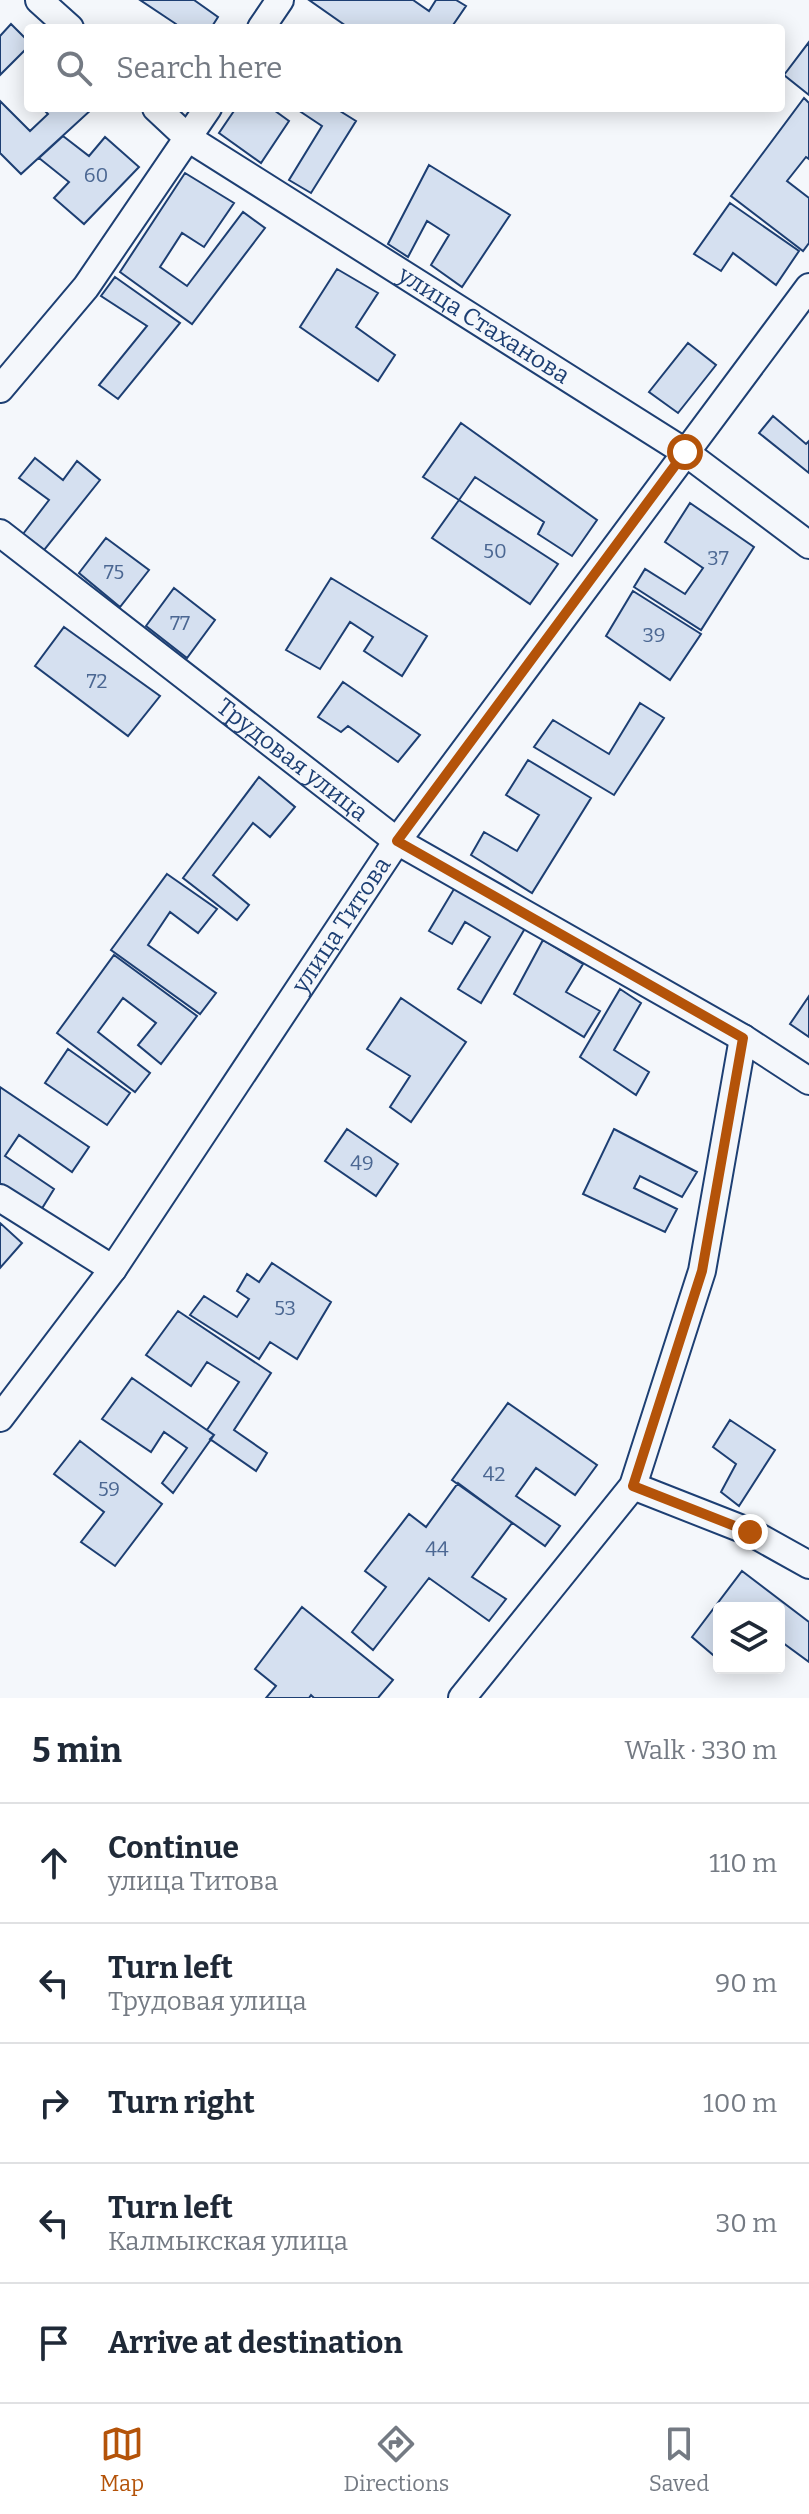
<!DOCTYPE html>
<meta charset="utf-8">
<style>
body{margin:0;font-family:Bitter,serif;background:#f6f6f7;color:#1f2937}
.controls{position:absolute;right:24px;bottom:24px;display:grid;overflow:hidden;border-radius:8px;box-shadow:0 4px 20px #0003}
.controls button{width:72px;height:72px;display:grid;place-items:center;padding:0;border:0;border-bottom:2px solid #e0e1e3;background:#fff;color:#1f2937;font:40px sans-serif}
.stop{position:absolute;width:24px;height:24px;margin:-18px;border:6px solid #b45309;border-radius:50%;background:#fff}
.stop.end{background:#b45309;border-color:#fff;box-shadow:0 2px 8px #0008}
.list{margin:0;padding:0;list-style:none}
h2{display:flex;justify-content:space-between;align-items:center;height:104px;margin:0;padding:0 32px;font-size:34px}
h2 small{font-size:26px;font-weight:400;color:#747a83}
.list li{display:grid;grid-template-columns:52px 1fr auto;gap:24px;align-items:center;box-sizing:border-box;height:120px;padding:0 32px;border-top:2px solid #e0e1e3}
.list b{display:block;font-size:30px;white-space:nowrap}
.list p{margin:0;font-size:26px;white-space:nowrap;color:#747a83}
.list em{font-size:26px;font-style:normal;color:#747a83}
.icon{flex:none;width:44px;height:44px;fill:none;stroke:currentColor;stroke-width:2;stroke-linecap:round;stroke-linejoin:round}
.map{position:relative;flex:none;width:809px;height:1698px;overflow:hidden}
.search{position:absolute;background:#fff;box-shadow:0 4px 20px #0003;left:24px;right:24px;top:24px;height:88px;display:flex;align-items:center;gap:20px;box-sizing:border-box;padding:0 28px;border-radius:8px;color:#747a83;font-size:30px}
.sheet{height:704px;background:#fff}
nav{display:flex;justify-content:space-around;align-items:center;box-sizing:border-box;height:112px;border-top:2px solid #e0e1e3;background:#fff;font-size:22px;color:#747a83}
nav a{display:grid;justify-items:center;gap:4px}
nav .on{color:#b45309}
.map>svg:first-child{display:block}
</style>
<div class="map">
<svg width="809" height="1698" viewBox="0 0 809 1698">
<rect width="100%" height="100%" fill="#f4f7fb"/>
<path fill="#d5e0f0" stroke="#1d3f73" stroke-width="2" d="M140,0H194L218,17L211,28H174L176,24Z
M309,0H413L429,11L436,0H456L466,6L451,28H349Z
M11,24L28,41V47L0,75V36Z
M809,42V95L784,75Z
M804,98L809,103V159L806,157L787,181L809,198V243L803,251L731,196Z
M0,101L30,131L48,114L42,108L92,109L21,174L0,153Z
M236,108H271L289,121L261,163L219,133Z
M295,108H335L356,121L311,193L289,180L322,126Z
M63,136L89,156L105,137L139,167L84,224L54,198L69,182L39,158Z
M429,165L510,215L462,287L431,265L449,235L427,221L408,257L388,244Z
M185,173L234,203L204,247L182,233L160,267L187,286L243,212L265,228L192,324L120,272Z
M730,203L799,251L776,285L733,253L721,271L694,254Z
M337,269L378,293L356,327L395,355L378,381L300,327Z
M115,277L180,323L118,399L99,385L147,326L101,296Z
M688,343L716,365L678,413L649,392Z
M773,416L806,444L809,441V473L759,433Z
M461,423L597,520L572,556L538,534L544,522L475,477L459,500L423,477Z
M35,458L63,480L77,461L100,480L44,550L23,534L49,500L19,478Z
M459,500L558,564L530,604L432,538Z
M690,503L754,547L701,630L634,587L645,569L685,594L703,568L665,542Z
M106,538L149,570L120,607L79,573Z
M331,578L427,636L402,676L364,651L373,637L350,622L320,669L286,650Z
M174,588L215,620L187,658L146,626Z
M633,591L701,634L670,680L606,636Z
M64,627L160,696L128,736L35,666Z
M343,682L420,735L398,762L348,726L341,732L318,717Z
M640,703L664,718L614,795L534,747L553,720L609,754Z
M528,760L591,798L532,893L471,855L484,832L517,851L539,815L506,795Z
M259,777L295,807L270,837L253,823L213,875L249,905L237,920L183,878Z
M167,874L217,909L198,933L170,912L148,945L216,993L200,1014L111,950Z
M457,884L527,925L481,1003L458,989L490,937L465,922L452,944L429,931Z
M543,940L583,964L566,992L600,1011L584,1037L514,994Z
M114,955L197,1016L161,1064L138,1045L156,1023L123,998L98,1032L150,1073L135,1092L57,1033Z
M620,989L641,1003L614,1050L649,1072L636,1095L580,1057Z
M809,996V1037L790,1024Z
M401,998L466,1042L411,1122L390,1107L410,1076L367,1049Z
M68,1049L130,1093L107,1125L45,1083Z
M0,1087L89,1147L72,1172L19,1135L5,1156L54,1189L41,1210L0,1183Z
M347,1129L398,1164L376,1196L325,1161Z
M614,1129L697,1172L682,1197L640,1176L634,1188L677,1209L665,1232L583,1194Z
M0,1223L22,1243L0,1268Z
M272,1263L331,1302L297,1359L270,1342L259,1359L190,1315L204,1296L237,1317L249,1299L237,1291L247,1274L259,1282Z
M178,1311L271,1373L234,1430L267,1453L256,1471L210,1439L214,1435L207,1430L239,1382L207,1362L191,1386L146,1355Z
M132,1378L214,1435L173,1493L162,1483L187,1448L164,1432L151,1452L102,1419Z
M508,1403L597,1465L575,1495L536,1468L516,1496L560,1526L545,1546L452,1480Z
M730,1420L775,1450L739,1506L721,1492L736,1464L713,1447Z
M80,1441L162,1504L115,1566L81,1542L104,1512L54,1474Z
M458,1483L512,1523L472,1577L506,1599L489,1621L429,1578L373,1650L352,1632L386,1587L365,1571L409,1514L426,1527Z
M742,1571L809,1622V1662L779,1640V1608H719V1660L692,1637Z
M302,1607L393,1680L378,1698H314L311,1695L309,1698H266L276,1686L255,1669Z"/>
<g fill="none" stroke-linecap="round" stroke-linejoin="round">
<g stroke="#1d3f73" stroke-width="30">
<g id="minor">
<path d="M39,0L70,28"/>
<path d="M261,28L280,0"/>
<path id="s1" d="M156,108L188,138L685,452L809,545"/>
<path d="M0,389L86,287L208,108"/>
<path id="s2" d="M0,533L397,841L743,1038L809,1081"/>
<path d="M0,1198L113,1269"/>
<path id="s3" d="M0,1418L113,1269L397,841L809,287"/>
<path d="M633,1486L750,1532L809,1565"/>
<path d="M462,1698L633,1486L702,1271L743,1038"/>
</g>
</g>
<use href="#minor" stroke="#f4f7fb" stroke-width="26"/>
</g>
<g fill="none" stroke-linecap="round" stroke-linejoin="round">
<path stroke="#b45309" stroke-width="10" d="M685,452L397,841L743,1038L702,1271L633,1486L750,1532"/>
</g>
<g text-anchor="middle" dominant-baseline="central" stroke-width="6" stroke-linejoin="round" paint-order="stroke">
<g font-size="20" fill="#4b6792">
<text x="96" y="175">60</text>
<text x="495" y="551">50</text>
<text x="718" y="558">37</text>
<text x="114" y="572">75</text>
<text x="180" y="623">77</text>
<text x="654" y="635">39</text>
<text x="97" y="681">72</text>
<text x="362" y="1163">49</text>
<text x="285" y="1308">53</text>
<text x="494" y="1474">42</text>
<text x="109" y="1489">59</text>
<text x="437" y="1549">44</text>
</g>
<g font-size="24" fill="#1d3f73" stroke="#f4f7fb">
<text stroke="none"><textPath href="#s1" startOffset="394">улица Стаханова</textPath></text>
<text stroke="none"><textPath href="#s2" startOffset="370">Трудовая улица</textPath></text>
<text stroke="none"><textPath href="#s3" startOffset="600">улица Титова</textPath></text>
</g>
</g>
</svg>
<div class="controls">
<button><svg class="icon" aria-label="layers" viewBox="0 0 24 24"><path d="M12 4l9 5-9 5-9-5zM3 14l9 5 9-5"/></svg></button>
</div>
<div class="stop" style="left:685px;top:452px"></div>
<div class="stop end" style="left:750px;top:1532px"></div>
<div class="search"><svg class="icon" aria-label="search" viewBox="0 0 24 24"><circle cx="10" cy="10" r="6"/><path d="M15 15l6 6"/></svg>Search here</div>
</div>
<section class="sheet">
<h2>5 min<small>Walk · 330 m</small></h2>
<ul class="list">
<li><svg class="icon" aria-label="ahead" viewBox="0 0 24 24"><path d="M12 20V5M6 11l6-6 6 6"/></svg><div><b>Continue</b><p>улица Титова</p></div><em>110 m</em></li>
<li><svg class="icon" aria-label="left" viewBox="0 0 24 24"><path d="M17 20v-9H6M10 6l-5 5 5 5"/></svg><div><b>Turn left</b><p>Трудовая улица</p></div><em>90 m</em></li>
<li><svg class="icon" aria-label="right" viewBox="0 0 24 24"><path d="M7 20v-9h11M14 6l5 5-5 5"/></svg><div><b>Turn right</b></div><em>100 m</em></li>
<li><svg class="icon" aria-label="left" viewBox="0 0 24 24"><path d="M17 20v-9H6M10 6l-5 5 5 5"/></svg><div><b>Turn left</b><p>Калмыкская улица</p></div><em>30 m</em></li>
<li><svg class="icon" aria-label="arrive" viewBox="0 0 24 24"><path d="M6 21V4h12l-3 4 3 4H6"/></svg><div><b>Arrive at destination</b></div></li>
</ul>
</section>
<nav>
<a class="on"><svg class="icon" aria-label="map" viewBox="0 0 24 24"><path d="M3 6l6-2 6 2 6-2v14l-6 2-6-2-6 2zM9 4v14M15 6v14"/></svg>Map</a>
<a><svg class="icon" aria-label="directions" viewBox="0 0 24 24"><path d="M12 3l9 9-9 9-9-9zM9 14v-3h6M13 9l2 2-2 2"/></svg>Directions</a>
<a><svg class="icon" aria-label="saved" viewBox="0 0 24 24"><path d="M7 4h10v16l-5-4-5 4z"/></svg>Saved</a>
</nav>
